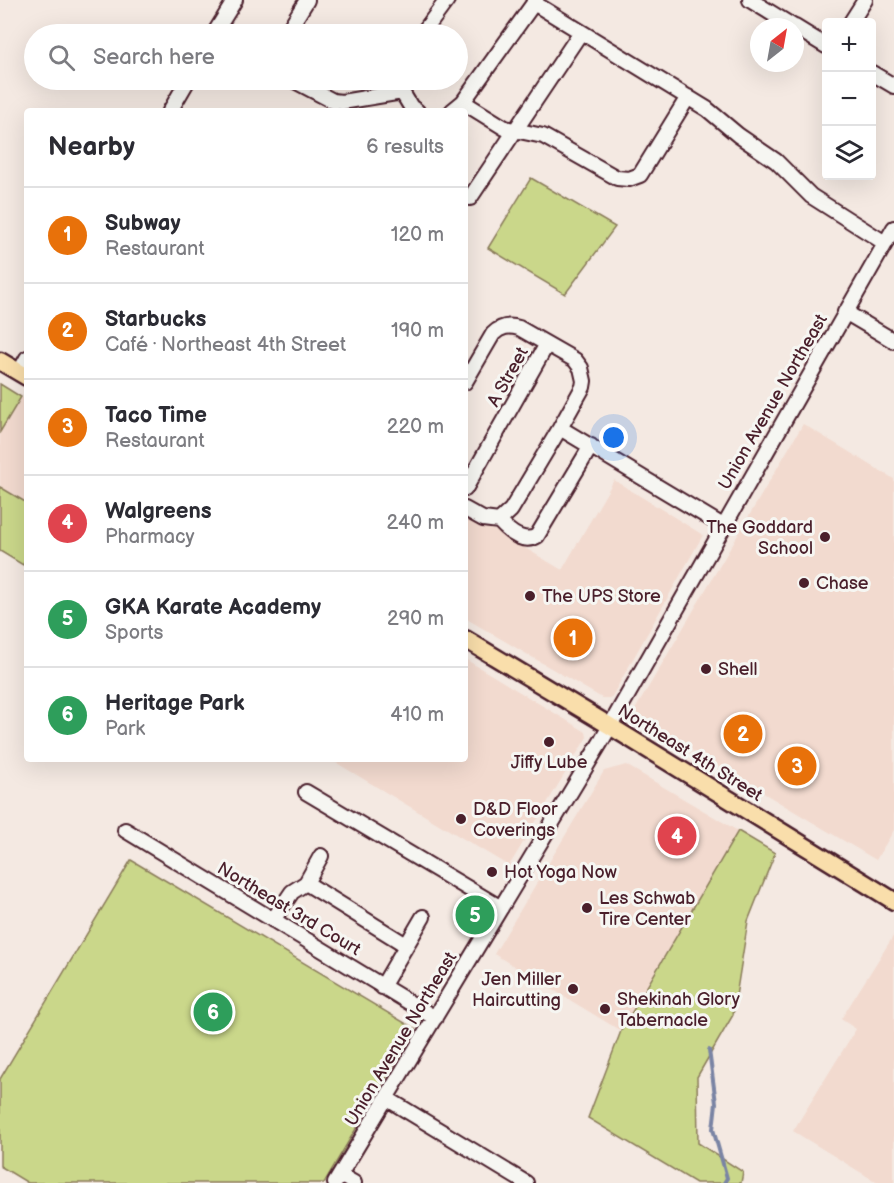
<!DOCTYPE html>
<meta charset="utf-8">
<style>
body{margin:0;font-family:"Balsamiq Sans",sans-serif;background:#f7f7f7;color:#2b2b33}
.controls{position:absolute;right:18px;top:18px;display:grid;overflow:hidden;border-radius:6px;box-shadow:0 6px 24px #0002}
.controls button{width:54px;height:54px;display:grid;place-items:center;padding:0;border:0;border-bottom:2px solid #e1e1e2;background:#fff;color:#2b2b33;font:30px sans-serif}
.compass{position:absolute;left:750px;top:18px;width:54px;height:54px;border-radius:50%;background:#fff;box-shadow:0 6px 24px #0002;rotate:31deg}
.you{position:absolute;left:614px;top:438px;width:21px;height:21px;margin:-15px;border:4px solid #fff;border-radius:50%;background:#1a73e8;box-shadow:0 0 0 9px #1a73e833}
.badge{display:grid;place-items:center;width:39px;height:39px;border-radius:50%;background:#b45309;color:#fff;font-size:20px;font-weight:700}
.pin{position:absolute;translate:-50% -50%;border:3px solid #fff;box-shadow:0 2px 6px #0006}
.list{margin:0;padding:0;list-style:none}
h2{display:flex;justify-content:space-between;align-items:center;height:78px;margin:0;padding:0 24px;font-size:26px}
h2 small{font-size:20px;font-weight:400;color:#7c7c81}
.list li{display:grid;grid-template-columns:39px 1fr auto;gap:18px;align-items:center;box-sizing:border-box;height:96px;padding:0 24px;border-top:2px solid #e1e1e2}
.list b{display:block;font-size:22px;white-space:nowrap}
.list p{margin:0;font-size:20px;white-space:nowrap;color:#7c7c81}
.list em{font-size:20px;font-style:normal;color:#7c7c81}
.icon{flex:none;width:33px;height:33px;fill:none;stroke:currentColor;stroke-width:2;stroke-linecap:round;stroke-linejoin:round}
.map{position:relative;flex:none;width:894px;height:1183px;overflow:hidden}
.search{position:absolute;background:#fff;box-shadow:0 6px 24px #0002;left:24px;top:24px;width:444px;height:66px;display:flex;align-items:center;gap:15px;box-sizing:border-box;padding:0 21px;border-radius:33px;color:#7c7c81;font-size:22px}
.panel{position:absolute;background:#fff;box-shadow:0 6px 24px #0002;left:24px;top:108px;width:444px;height:654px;border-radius:6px}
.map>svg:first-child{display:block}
</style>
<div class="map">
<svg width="894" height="1183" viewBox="0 0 894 1183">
<rect width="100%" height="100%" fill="#f4e9e2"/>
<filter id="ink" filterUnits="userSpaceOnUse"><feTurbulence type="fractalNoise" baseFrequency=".0167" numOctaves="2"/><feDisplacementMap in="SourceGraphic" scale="12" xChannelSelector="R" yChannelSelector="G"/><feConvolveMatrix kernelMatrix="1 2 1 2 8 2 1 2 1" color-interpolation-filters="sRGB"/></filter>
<g filter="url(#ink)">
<path fill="#f2dacf" d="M21,397L27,401V503L0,487V432Z
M803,424L894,479V830L876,860L637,718L635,710Z
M614,480L703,535L611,698H602L465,618V518L482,528L495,530L562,570Z
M465,659L586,732L587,737L509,866L330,759H465Z
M626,765L738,831L621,1031L494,954L604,771Z
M894,935V1183H878L793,1131L856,1029L841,1019Z"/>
<path fill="#cad78a" stroke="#8a7b5a" stroke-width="1.5" d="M531,178L615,227L565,294L488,248Z
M0,384L21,397L0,432Z
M0,487L27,503V557L23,565L0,551Z
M738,831L775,853L748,921L733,1015L697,1077L698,1143L743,1172L741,1183H696L588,1118L621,1031Z
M131,860L415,1029L324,1183H28L0,1166V1079Z"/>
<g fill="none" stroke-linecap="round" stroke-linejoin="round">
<path stroke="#7a84a4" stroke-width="4" d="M709,1050L716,1103L713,1129L727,1178L724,1183"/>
<g stroke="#4a1f2b" stroke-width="18">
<path id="minor" d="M750,0L794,27
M534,3L707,109L738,135L776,161L811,196L885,243
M851,22L865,0
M795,27L826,46
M214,34L235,0
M286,34L307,0
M422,34L447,0
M872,73L894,86
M293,80L333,101L342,102L402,92L411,107L417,111
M463,102L536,0
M170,111L188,80
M452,111L463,102L505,128L543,136L617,178L629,179L640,175L688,97
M470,198L581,32
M845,312L894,341
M19,373L27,358
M465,382L493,334C501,326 509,325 519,328L575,360L581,368L584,381L583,387L560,428L511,510L499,521
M560,428L723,526
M465,489L547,344
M465,509L483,519L499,521C508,531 523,544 537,536L591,446
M306,792L501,908
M125,830L435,1018
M306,883L406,945
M273,920L292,892L306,883L321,856
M382,987L423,917
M386,1098L526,1183
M340,1175L354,1183
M335,1183L602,740L894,228"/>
</g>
<g stroke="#4a1f2b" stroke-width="21">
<path id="major" d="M0,361L27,377
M465,639L610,726L894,901"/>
</g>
<use href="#minor" stroke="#f6f6f2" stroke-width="14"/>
<use href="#major" stroke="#f9deab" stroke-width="16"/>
</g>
</g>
<g fill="#4a1f2b" stroke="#f6f6f2" stroke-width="2">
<circle cx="825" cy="537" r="6"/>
<circle cx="804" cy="583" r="6"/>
<circle cx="530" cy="596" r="6"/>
<circle cx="706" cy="669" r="6"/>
<circle cx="549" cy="742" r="6"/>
<circle cx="461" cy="819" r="6"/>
<circle cx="492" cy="872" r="6"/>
<circle cx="587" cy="908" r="6"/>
<circle cx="573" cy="989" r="6"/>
<circle cx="605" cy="1009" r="6"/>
</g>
<g text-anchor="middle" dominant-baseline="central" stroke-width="6" stroke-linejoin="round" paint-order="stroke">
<g font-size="18" fill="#4a1f2b" stroke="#f6f6f2">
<text transform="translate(508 377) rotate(-61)">A Street</text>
<text transform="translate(773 402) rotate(-60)">Union Avenue Northeast</text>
<text transform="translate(690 753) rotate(32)">Northeast 4th Street</text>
<text transform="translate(289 909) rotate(31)">Northeast 3rd Court</text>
<text transform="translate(401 1039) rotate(-59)">Union Avenue Northeast</text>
</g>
<g font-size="18" fill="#4a1f2b" stroke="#f6f6f2" text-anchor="start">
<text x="813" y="527" text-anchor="end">The Goddard<tspan x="813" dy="21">School</tspan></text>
<text x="816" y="583">Chase</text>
<text x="542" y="596">The UPS Store</text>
<text x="718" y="669">Shell</text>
<text x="549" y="762" text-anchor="middle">Jiffy Lube</text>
<text x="473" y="809">D&amp;D Floor<tspan x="473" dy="21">Coverings</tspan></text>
<text x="504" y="872">Hot Yoga Now</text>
<text x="599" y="898">Les Schwab<tspan x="599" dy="21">Tire Center</tspan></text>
<text x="561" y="979" text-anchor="end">Jen Miller<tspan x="561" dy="21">Haircutting</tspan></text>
<text x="617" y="999">Shekinah Glory<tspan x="617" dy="21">Tabernacle</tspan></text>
</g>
</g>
</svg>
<div class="controls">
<button>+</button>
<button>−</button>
<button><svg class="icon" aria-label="layers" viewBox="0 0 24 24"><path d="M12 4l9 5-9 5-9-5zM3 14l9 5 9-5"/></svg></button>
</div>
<svg class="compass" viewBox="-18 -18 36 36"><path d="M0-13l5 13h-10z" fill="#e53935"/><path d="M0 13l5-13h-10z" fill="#7c7c81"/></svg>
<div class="you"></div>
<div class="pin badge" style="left:573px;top:638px;background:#e8710a">1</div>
<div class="pin badge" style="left:743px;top:734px;background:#e8710a">2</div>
<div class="pin badge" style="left:797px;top:766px;background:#e8710a">3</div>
<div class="pin badge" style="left:677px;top:836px;background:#e0444e">4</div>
<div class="pin badge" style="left:475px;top:915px;background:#2e9e5b">5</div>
<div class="pin badge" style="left:213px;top:1012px;background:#2e9e5b">6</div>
<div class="search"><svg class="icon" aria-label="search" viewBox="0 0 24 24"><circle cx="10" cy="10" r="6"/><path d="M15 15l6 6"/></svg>Search here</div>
<section class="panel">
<h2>Nearby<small>6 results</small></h2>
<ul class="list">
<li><span class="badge" style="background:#e8710a">1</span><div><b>Subway</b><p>Restaurant</p></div><em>120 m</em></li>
<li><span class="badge" style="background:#e8710a">2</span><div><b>Starbucks</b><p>Café · Northeast 4th Street</p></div><em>190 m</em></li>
<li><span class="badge" style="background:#e8710a">3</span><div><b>Taco Time</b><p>Restaurant</p></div><em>220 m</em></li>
<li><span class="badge" style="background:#e0444e">4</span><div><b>Walgreens</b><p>Pharmacy</p></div><em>240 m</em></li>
<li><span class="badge" style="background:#2e9e5b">5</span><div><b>GKA Karate Academy</b><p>Sports</p></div><em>290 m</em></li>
<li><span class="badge" style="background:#2e9e5b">6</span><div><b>Heritage Park</b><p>Park</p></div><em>410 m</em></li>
</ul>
</section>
</div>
